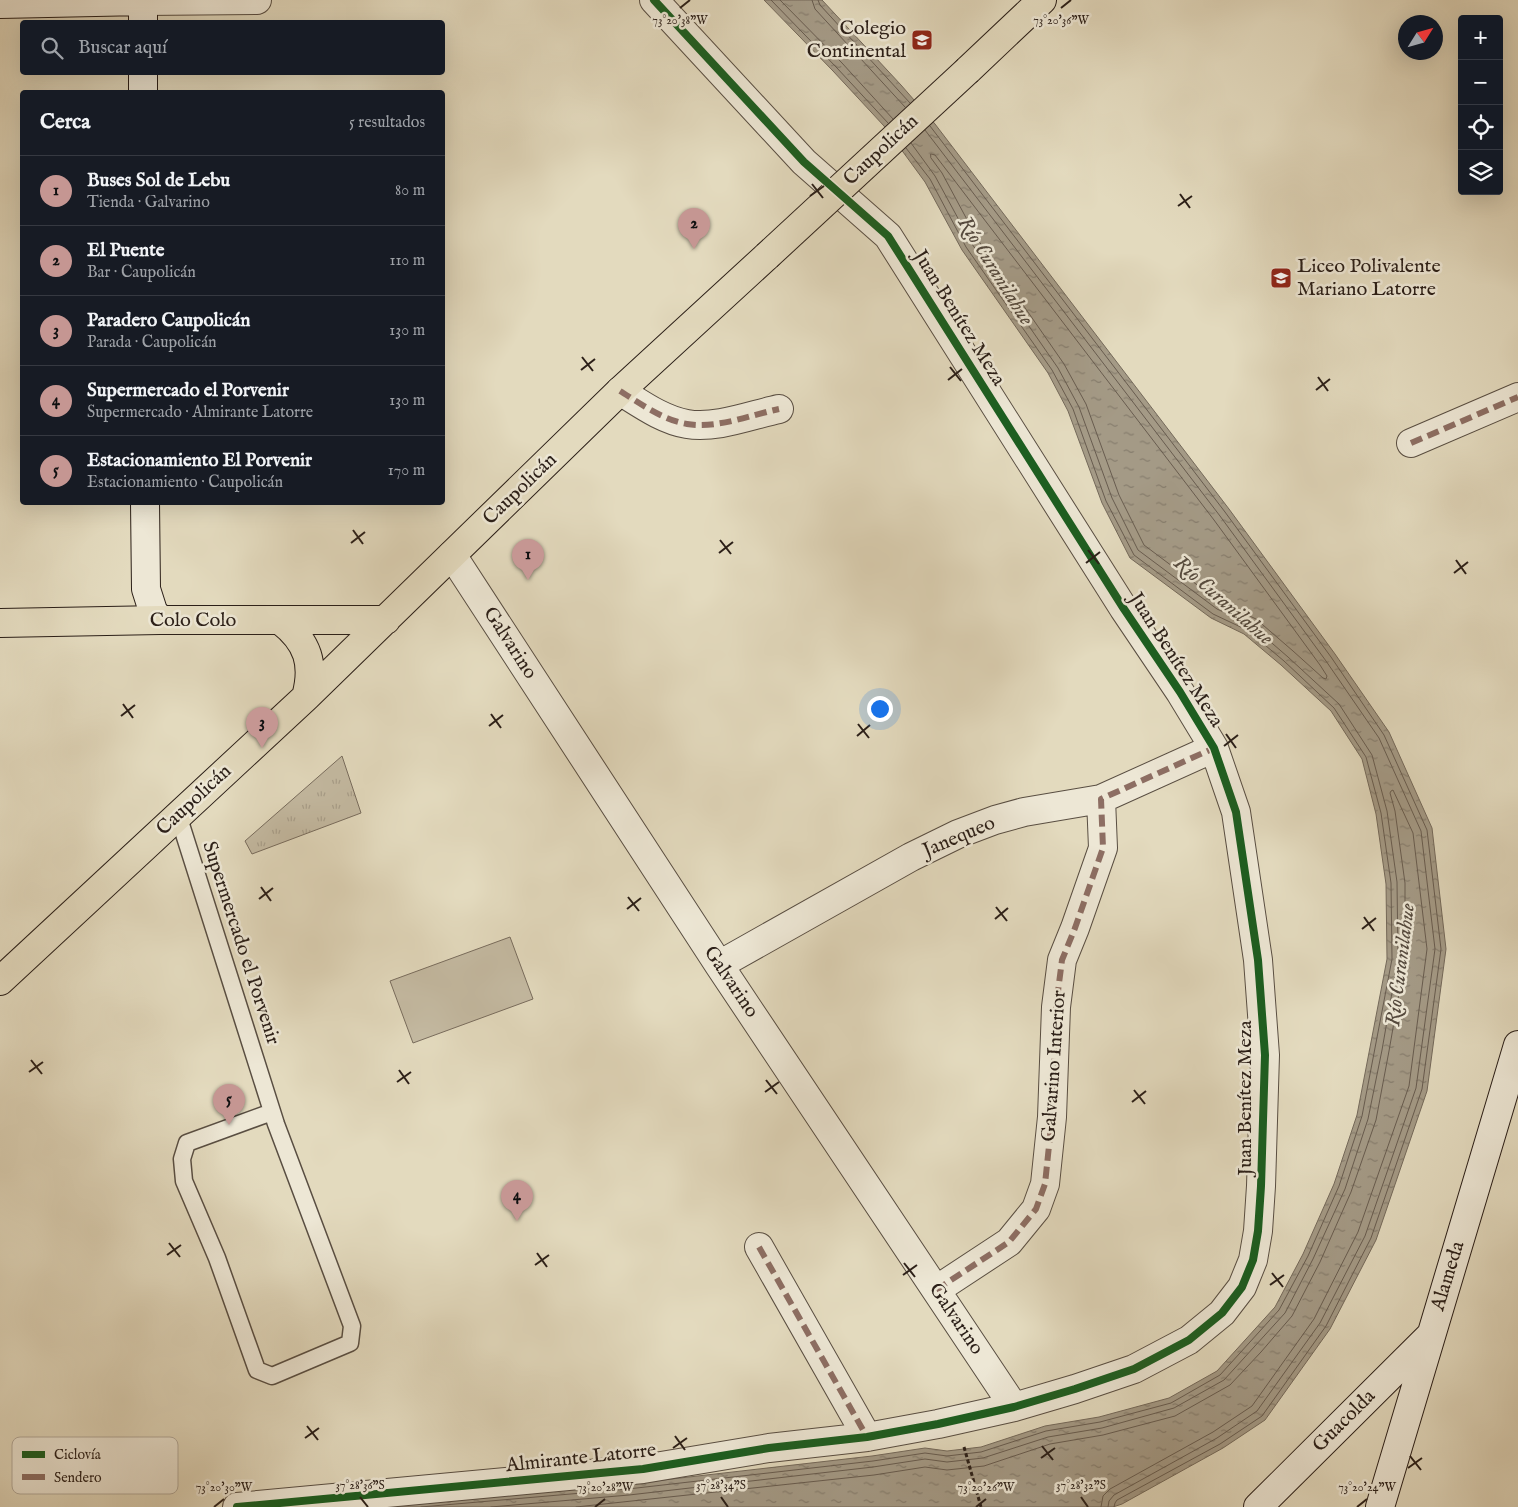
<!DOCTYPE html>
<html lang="es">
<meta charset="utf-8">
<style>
body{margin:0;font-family:"IM FELL English",serif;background:#20242c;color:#f1f3f6}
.controls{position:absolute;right:15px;top:15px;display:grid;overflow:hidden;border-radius:5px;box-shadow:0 5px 20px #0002}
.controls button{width:45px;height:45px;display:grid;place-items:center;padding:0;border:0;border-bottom:1px solid #363941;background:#171b24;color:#f1f3f6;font:25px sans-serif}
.compass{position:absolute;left:1398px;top:15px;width:45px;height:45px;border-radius:50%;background:#171b24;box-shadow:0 5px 20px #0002;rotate:53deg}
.you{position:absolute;left:879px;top:708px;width:18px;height:18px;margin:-12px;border:4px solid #fff;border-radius:50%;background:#1a73e8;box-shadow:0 0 0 8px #1a73e833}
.badge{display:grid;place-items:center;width:32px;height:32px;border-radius:50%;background:#c59692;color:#111;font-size:16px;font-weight:700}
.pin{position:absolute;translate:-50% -41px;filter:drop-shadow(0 1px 2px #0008)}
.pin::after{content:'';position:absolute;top:26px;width:18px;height:15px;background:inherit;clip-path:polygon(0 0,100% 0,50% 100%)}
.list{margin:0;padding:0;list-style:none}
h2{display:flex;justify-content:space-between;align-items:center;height:65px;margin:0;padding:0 20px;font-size:21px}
h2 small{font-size:16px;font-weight:400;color:#9ea1a6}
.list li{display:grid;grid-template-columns:32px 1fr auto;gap:15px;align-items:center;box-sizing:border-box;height:70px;padding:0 20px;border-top:1px solid #363941}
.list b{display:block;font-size:19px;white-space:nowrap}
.list p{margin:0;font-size:16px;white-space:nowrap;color:#9ea1a6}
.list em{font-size:16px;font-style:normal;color:#9ea1a6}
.icon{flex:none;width:28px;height:28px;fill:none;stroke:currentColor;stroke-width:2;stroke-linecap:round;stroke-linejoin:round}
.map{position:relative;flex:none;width:1518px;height:1507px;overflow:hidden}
.search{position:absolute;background:#171b24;box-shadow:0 5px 20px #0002;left:20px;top:20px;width:425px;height:55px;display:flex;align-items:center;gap:12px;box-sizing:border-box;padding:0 18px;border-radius:5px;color:#9ea1a6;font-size:19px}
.panel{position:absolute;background:#171b24;box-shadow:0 5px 20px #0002;left:20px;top:90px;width:425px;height:415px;border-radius:5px}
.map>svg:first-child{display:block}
</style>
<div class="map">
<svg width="1518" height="1507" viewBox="0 0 1518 1507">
<defs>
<pattern id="grass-tufts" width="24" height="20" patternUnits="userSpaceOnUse" patternTransform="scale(1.25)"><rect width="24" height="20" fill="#c4baa2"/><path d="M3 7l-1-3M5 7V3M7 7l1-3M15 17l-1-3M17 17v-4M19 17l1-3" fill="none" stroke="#a99f8b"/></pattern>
<pattern id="water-ripples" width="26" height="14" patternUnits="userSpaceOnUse" patternTransform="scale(1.25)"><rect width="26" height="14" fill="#a49a86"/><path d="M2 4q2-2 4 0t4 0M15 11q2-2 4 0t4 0" fill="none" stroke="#867d6d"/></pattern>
</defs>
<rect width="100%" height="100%" fill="#e3dabe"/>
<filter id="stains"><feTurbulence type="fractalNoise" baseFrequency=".004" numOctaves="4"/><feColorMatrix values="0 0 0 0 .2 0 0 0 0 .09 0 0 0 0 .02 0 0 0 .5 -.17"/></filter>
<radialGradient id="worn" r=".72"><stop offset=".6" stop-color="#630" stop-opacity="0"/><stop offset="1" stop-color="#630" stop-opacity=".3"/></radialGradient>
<path fill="url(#grass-tufts)" stroke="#786c5d" d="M342,756L361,813L252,854L245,841Z"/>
<path fill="#c4baa2" stroke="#786c5d" d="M510,937L533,999L413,1043L390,981Z"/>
<path fill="url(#water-ripples)" stroke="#74695a" d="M764,0H822L901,85L935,124L1229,509L1335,654L1389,732L1432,828L1446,949L1427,1091L1376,1240L1330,1329L1265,1420L1223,1448L1122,1504L1113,1507H364L628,1484L872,1456L925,1448L947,1451L981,1447L1045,1426L1099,1417L1169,1398L1217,1371L1275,1307L1303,1254L1334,1184L1357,1115L1387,959L1386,884L1376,814L1362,759L1331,711L1281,665L1244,634L1211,618L1130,558L1102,503L1068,411L1048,373L962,250L925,182L884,126L833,71Z"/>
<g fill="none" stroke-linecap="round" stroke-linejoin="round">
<path stroke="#685c4f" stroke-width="1" d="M771,0L837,68L888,123
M780,0L842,63L893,119
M812,0L815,9L905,107
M818,0L820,5L910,103
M930,126L1225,512L1331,657L1384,735L1427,830L1441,949L1422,1089L1371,1238L1326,1326L1262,1416L1220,1444L1117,1500L1115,1503L1114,1507
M925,130L1220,516L1326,661L1379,738L1421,831L1435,949L1416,1088L1365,1236L1320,1323L1257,1411L1217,1438L1114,1495L1109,1501L1108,1507
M931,154L935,155L1214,520L1320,665L1327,676L1326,679L1323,678L1293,651L1256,619L1220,602L1144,545L1119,495L1086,404L1064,364L978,240L942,173L931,158Z
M421,1507L628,1489L873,1461L925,1453L947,1456L981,1452L1046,1431L1100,1422L1171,1403L1220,1375L1279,1310L1308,1256L1339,1186L1362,1116L1392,959L1391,883L1381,813L1366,757L1334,708L1284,661L1247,630L1213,614L1134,555L1106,501L1073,409L1052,370L966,247L930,179L906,148
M491,1507L629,1495L873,1467L925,1459L947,1462L983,1458L1048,1437L1102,1428L1174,1408L1224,1380L1285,1313L1313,1259L1345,1189L1368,1119L1382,1050L1398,958L1397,882L1387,811L1372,755L1339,704L1288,657L1251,625L1217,609L1138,550L1112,498L1079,407L1058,368L972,244L935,176L911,143
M576,1507L874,1475L925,1467L947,1470L984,1466L1050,1444L1103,1435L1175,1416L1230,1385L1261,1352L1292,1316L1320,1262L1351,1192L1376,1120L1389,1051L1405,959V883L1395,811L1390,793L1391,791L1393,790L1413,833L1427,949L1409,1086L1358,1232L1314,1319L1252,1406L1213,1432L1110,1489L1103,1496L1101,1507"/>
<g stroke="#594e42" stroke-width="19">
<path id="lane" d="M178,815L276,1124L352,1326L350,1343L272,1376L257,1370L217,1258L184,1181L182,1159L187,1143L272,1112"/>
</g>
<g stroke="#594e42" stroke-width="30">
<path id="street" d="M143,0V1L257,0
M620,391C641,404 663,420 687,424C716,429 751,415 779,409
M1411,443L1518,397
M452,555L719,965L1014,1407
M719,965L911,857L958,834L995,820L1024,812L1101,799L1214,748
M759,1247L867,1437
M936,1290L1009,1242L1036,1209L1045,1184L1052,1117L1056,1007L1062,960L1075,928L1103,848L1101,799
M237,1507L643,1469L769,1448L867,1437L938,1424L1014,1407L1075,1389L1134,1369L1189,1340L1222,1313L1242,1287L1253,1260L1258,1231L1261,1186L1265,1055L1258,960L1236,812L1214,748L1180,692L1124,609L888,236L804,162L654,0"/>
</g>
<g stroke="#2b1f18" stroke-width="30">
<path id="secondary" d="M0,4L143,1V22
M143,72V92
M145,502L146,589L153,611L160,620
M1258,1507L1429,1337
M1380,1507L1518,1045"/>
</g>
<g stroke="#2b1f18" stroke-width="30">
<path id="primary" d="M968,70L1042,0
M281,621C308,642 315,664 306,697
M0,623L160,620H386
M0,981L306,697L620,391L767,256"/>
</g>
<path stroke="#2b1f18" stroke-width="3" stroke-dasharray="4 2.5" stroke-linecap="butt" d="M964,1447L981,1507"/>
<use href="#lane" stroke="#ede7d5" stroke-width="16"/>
<use href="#street" stroke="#ede7d5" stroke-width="28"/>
<use href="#secondary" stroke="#ede7d5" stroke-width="28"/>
<use href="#primary" stroke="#e3dabe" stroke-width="28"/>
<g stroke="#2b1f18" stroke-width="30" stroke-linecap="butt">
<path id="primary-bridge" d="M767,256L968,70"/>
</g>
<use href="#primary-bridge" stroke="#e3dabe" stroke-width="28"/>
<path stroke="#8d6e63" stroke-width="6" stroke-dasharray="12 6" stroke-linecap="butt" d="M620,391C641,404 663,420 687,424C716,429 751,415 779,409
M1411,443L1518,397
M759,1247L867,1437
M936,1290L1009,1242L1036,1209L1045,1184L1052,1117L1056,1007L1062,960L1075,928L1103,848L1101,799L1214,748"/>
<g stroke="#ede7d5" stroke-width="11">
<path id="cycleway" d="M237,1507L643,1469L769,1448L867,1437L938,1424L1014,1407L1075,1389L1134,1369L1189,1340L1222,1313L1242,1287L1253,1260L1258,1231L1261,1186L1265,1055L1258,960L1236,812L1214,748L1180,692L1124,609L888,236L804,162L654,0"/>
</g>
<use href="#cycleway" stroke="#1b5e20" stroke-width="8"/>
</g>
<path fill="none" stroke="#2b1f18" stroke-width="2" d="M680,8L690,0M1061,8L1071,0M812,184L823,198M1180,194L1190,208M810,196L824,186M1178,206L1192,196M582,357L593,371M950,367L961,381M581,370L595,359M1318,377L1328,391M948,380L962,369M1316,390L1330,379M353,530L363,544M720,540L731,554M351,543L365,532M1088,550L1099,564M719,553L733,542M1456,560L1466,574M1086,563L1100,552M1454,573L1468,562M123,704L133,718M491,714L501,728M121,716L135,705M858,724L869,738M489,726L503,715M1226,734L1236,748M857,736L870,725M1224,746L1238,735M261,887L271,901M628,897L639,911M259,899L273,888M996,907L1007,921M627,909L641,898M1364,917L1374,931M995,919L1008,908M1362,929L1376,918M31,1060L42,1074M399,1070L409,1084M29,1072L43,1062M766,1080L777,1094M397,1082L411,1072M1134,1090L1145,1104M765,1092L779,1082M1132,1102L1146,1091M169,1243L180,1257M537,1253L547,1267M167,1255L181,1245M904,1263L915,1277M535,1265L549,1255M1272,1273L1283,1287M903,1275L917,1265M1270,1285L1284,1275M307,1426L318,1440M675,1436L685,1450M305,1438L319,1428M1042,1446L1053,1460M673,1448L687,1438M1410,1456L1421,1470M1041,1458L1055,1448M1408,1468L1422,1458M360,1497L368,1507M721,1497L728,1507M1081,1497L1088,1507M214,1507L224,1499M595,1507L605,1499M976,1507L986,1499M1357,1507L1367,1499"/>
<defs>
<g id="school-square" transform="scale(1.125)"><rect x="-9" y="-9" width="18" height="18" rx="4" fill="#8f2418" stroke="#ede7d5"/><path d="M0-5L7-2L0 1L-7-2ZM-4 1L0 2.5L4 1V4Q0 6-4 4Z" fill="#fff"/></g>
</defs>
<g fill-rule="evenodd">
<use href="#school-square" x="922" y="40"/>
<use href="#school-square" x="1281" y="278"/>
</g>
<g text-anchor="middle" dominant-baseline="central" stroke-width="5" stroke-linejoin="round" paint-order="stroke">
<g font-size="20" fill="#2b1f18" stroke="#ede7d5" text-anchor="end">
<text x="906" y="28">Colegio<tspan x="906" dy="23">Continental</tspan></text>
<text x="1297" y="266" text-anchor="start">Liceo Polivalente<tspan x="1297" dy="23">Mariano Latorre</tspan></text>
</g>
<g font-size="20" fill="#2b1f18" stroke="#ede7d5">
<text transform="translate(881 150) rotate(-43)">Caupolicán</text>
<text transform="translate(959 318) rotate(58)">Juan Benítez Meza</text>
<text transform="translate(520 489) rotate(-44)">Caupolicán</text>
<text x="193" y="620">Colo Colo</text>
<text transform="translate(510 643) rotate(57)">Galvarino</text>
<text transform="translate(1176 660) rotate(57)">Juan Benítez Meza</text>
<text transform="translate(194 800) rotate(-43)">Caupolicán</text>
<text transform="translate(959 837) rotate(-23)">Janequeo</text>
<text transform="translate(241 943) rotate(72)">Supermercado el Porvenir</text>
<text transform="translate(731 982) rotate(56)">Galvarino</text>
<text transform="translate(1054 1066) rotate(-86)">Galvarino Interior</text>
<text transform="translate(1245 1098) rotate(-90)">Juan Benítez Meza</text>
<text transform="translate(1448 1276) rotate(-73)">Alameda</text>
<text transform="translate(956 1319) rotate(56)">Galvarino</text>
<text transform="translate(1344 1421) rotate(-45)">Guacolda</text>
<text transform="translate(581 1458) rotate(-6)">Almirante Latorre</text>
</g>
<g font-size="21" font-style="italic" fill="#554a3e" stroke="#ede7d5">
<text transform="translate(995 271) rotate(58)">Río Curanilahue</text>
<text transform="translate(1223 601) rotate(41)">Río Curanilahue</text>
<text transform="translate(1401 965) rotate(-83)">Río Curanilahue</text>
</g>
</g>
<rect x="12" y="1437" width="166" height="57" rx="8" fill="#ede7d5" stroke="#b3ab9c" stroke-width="1"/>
<rect x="22" y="1451" width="23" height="7" fill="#1b5e20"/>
<rect x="22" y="1474" width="23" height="6" fill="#8d6e63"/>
<g font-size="14" fill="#2b1f18">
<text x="54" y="1459">Ciclovía</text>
<text x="54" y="1482">Sendero</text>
</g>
<g font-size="12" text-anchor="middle" fill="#2b1f18" stroke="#ede7d5" stroke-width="5" stroke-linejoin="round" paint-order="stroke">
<text x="680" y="24">73°20'38"W</text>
<text x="1061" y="24">73°20'36"W</text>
<text x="360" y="1489">37°28'36"S</text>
<text x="721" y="1489">37°28'34"S</text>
<text x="1081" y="1489">37°28'32"S</text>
<text x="224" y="1491">73°20'30"W</text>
<text x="605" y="1491">73°20'28"W</text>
<text x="986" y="1491">73°20'26"W</text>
<text x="1367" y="1491">73°20'24"W</text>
</g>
<rect width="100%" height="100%" filter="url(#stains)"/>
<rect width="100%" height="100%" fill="url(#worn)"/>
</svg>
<div class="controls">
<button>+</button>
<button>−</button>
<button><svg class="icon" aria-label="locate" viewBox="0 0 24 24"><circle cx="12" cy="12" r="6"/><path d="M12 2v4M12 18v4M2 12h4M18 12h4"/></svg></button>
<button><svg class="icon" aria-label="layers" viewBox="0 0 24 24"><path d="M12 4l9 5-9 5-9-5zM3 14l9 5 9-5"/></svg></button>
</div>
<svg class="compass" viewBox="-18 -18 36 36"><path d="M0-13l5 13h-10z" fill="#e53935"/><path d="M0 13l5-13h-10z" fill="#9ea1a6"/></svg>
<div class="you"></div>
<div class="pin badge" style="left:528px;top:580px">1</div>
<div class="pin badge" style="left:694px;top:249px">2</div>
<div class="pin badge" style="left:262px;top:748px">3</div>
<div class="pin badge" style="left:517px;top:1221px">4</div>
<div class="pin badge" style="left:229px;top:1125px">5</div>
<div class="search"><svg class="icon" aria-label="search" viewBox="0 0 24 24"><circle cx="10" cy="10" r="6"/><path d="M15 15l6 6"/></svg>Buscar aquí</div>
<section class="panel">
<h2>Cerca<small>5 resultados</small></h2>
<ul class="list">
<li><span class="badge">1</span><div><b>Buses Sol de Lebu</b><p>Tienda · Galvarino</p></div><em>80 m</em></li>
<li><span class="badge">2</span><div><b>El Puente</b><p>Bar · Caupolicán</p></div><em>110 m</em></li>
<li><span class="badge">3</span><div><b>Paradero Caupolicán</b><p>Parada · Caupolicán</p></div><em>130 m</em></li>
<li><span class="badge">4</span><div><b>Supermercado el Porvenir</b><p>Supermercado · Almirante Latorre</p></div><em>130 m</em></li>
<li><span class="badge">5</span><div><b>Estacionamiento El Porvenir</b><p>Estacionamiento · Caupolicán</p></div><em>170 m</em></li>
</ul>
</section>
</div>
